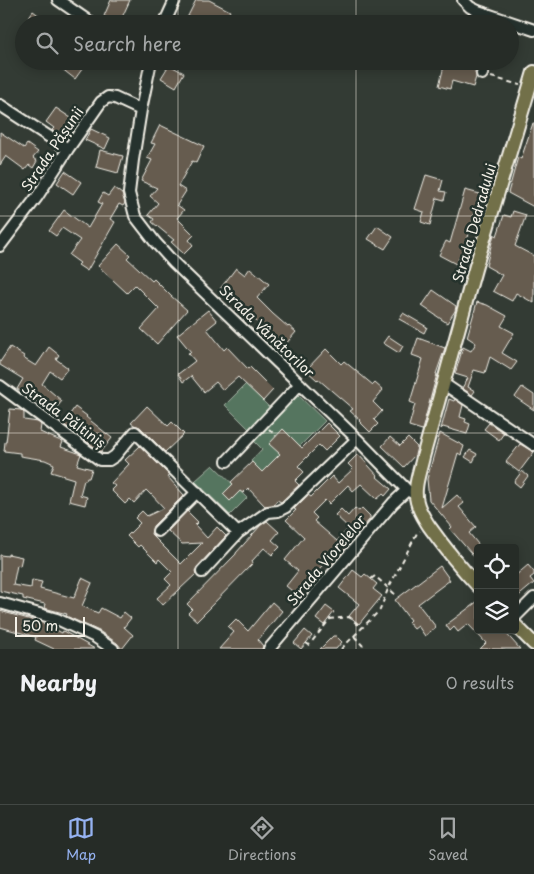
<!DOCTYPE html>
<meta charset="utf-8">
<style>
body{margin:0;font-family:"Playpen Sans",sans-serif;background:#2e342f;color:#f1f3f6}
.controls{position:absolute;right:15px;bottom:15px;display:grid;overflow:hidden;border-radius:5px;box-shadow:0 2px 12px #0003}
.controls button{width:45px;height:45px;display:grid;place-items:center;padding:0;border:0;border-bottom:1px solid #424844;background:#262c27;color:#f1f3f6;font:25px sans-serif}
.scale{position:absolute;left:15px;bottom:12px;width:70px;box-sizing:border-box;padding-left:5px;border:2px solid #f4f1e8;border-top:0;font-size:14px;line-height:18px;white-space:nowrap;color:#f4f1e8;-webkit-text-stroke:4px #26332d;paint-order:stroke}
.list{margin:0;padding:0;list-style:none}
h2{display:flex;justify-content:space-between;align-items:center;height:65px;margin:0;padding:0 20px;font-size:21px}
h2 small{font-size:16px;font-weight:400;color:#a4a7a7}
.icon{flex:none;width:28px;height:28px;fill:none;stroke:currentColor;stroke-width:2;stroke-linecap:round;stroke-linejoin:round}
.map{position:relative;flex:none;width:534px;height:649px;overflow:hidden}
.search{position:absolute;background:#262c27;box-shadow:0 2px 12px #0003;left:15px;right:15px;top:15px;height:55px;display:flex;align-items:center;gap:12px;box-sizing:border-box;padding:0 18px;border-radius:28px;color:#a4a7a7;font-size:19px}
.sheet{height:155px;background:#262c27}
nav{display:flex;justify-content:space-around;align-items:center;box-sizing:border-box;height:70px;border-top:1px solid #424844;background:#262c27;font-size:14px;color:#a4a7a7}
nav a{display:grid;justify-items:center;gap:2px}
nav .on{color:#95b2f1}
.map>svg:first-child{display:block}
</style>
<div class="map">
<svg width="534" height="649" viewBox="0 0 534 649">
<rect width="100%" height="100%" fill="#333b34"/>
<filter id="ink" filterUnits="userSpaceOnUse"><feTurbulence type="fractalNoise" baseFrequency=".02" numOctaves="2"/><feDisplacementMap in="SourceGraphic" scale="10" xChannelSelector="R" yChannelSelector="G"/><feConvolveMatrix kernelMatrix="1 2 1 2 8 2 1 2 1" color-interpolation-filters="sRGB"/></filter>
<g filter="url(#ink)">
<path fill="#54745e" stroke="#a4b2a3" d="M246,384L270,408L249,429L225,405Z
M297,394L325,421L268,478L251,461L262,449L252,439Z
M213,465L247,498L230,515L195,481Z"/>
<path fill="#665c50" stroke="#f4f1e8" d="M111,0H130L119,24L104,16Z
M196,0H209L230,11L224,22L214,16L210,24H184Z
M33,11L51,24H24Z
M52,61H79L85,65L75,79Z
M455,61H478L475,72L476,77L473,87L452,81L450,89L439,86L444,66L453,68Z
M169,65L184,73L176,87L161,78Z
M56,108L77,122L65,139L52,130L54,128L46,122Z
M533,123H534V207L508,193L518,157L521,159Z
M160,125L204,146L196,163L192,161L178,186L186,191L177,205L184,210L177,218L194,235L189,240L193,245L184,254L171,242L174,240L152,222L154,219L148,215L158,203L150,196L157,188L141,181L152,160L147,158L155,144L151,143Z
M91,129L110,138L105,149L85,140Z
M0,132L24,148L27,144L38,152L33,158L37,161L33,168L29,165L25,170L6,156L0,165Z
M100,150L123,156L118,173L96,167Z
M65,171L81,182L73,194L57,183Z
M426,175L443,180L440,191L446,192L444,200L437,198L430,225L421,222L424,212L415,209Z
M114,188L122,194L125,203L123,206L119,204L110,219L115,222L87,271L78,265L80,263L69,255L80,240L62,228L56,236L49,231L64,210L88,228L102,204L98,202L103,193L108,196Z
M465,190L480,194L465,248L456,264L439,255L446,241L450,243Z
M513,211L526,215L515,246L534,256V303L516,293L512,301L493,291L502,275L486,266L494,234L497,236L504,215L511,217Z
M377,226L393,237L385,249L368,239Z
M118,244L130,255L127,258L152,281L154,279L171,296L187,310L157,344L141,329L159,309L135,285L127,293L98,266Z
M236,268L245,275L250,268L269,284L257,298L273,314L288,327L289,326L296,332L285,345L261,326L251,316L253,315L220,289Z
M433,290L456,306L455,311L447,323L422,306Z
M477,302L487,305L507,316L501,326L514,333L502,353L517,362L511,370L490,357L485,373L474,370L468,387L475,391L472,395L462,388L468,378L455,374L463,347L471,351L476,343L467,337Z
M208,310L217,321L207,329L224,350L227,347L248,369L250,367L273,390L263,401L238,377L223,390L216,382L204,392L191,376L183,382L178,374L195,361L188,353L191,352L177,335Z
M403,313L427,327L424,333L399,319Z
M388,336L403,346L399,353L383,343Z
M418,338L445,348L436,374H437L422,430L409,426L415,404L410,402L423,359L412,355Z
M10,347L24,356L23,358L36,366L49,347L59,355L56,359L68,368L60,378L50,371L42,384L62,401L53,412L17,389L23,379L0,365V362Z
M326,349L341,364L344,361L373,385L375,383L383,390L373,402L382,411L374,420L378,424L370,432L359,421L360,420L350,411L353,409L318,379L317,380L306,370Z
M522,387L534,395V410L515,397Z
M449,399L454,401L455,399L463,405L460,417L466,419L465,422L470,424L467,434L443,427L441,429Z
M147,406L168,426L172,422L184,434L165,452L140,427L134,425L131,423Z
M75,407L87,416L86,417L112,438L101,452L63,424Z
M10,409L21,410L24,413V420L38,422L41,425L40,432L63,442L61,447L81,454L77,465L92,469L89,478H87L86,480H84L80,495L87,497L85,505L69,501L74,479L51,472L54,464L45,460L20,456V453L4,451L5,442H6Z
M327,423L340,436L325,451L319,445L298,466L304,472L295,481L299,485L282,501L281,502L277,500L273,505L265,506L248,488L243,493L240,491L230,501L223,494L233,484L231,482L252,462L262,472L280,454L269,444L283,429L302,448Z
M489,423L504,433L499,440L484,429Z
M440,433L464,446L461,455L458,453L442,508L457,495L464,503L459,507L476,527L469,533L478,544V561L450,529L452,527L429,500L427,479Z
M390,437L400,446L408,438L417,447L415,455L404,467L382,446Z
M520,444L534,452L519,472L506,462Z
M140,446L169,475L168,477L184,495L153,526L151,534L181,564L202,543L182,544L168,531L187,511L198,522L195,525L207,538L217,527L226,536L197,567L195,571L196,574L163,605L157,598L171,585L165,579L172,572L159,559L157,562L140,545L138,547L127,536L140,523L135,518L142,511L147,516L164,508L151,494V495L146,490L134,503L130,499L125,504L111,490L115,486L111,483L129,464L125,460Z
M470,450L477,454L473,462L465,457Z
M358,454L378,476L377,477L391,489L385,496L383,494L377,499L361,484L353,491L348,485L329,504L325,500L312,513L317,518L314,521L337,541L349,528L335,515L341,509L348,516L355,508L359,511L362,508L370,516V519L354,537L349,538L348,546L331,565L326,561L297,595L286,586L298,571L285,560L304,537L286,520L296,510L294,509L308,495L311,497L332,476L338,483L353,469L348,464Z
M522,471L528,476L520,487L514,482Z
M267,521L279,532L272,540L280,547L272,555L264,548L252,561L253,563L208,609H209L197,621L188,613L192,609L187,604L236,554V553L261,525Z
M8,554L22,557L20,566L17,565L13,585L31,588L32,580L42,582L40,589L74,598L82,578L92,583L82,606L98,613L101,608L120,618L124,612L131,618L124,627L133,635L122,649L117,643L99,631L66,616L67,614L44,608L45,604L23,599V596L0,591V555L8,556Z
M528,565L534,572V575L530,578L534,583L515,599V576Z
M440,566L450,580L418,604L436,627L425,636L418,626L414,629L408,622L410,620L395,600Z
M353,570L362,577L365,574L377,584L373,589L382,596L359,624L349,616L359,604L339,588Z
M478,601V630H503L520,649H480L486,643L468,624L458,632L454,627L450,631L446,625Z
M272,602L282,611L258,640L263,646L262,649H219L234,632L228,627L236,619L248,631Z
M326,606L334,612L324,625L316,619Z
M0,611L43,623L62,633L63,631L95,649H54L35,640L36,637L0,627Z
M305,630L312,636L301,649L294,643Z
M333,636H336L342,642L336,649H320Z"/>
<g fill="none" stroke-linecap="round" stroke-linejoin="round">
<g stroke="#f4f1e8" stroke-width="14">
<path id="minor" d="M58,0L93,24
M463,0L470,7L478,11L534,30
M164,24L175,0
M151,61L141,110L133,160L129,193L135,216L155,242L174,263L357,439L407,490L416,495
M482,74L485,61
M0,105L68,149
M0,246L37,197L68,149L101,102L108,97L115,98L141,110
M444,384L534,445
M0,386L100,460H109L115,456L135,432L238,533L268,512L278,511L286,507L357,439
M227,461L300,384
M158,531L197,492
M202,572L238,533
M0,603L57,619L95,637L113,649
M515,617L534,598
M269,649L393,503L407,490"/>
</g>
<g stroke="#f4f1e8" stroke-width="16">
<path id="major" d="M478,586C460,567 444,547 429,526C424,518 419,511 417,502C413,488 420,471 423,457L475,269L534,72
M515,625L534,644"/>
</g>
<path stroke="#f4f1e8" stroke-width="2" stroke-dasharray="5 4" stroke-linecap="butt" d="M491,77L520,85
M269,429L276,436
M371,579L375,576L398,597
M354,636L363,646
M306,643L309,645L330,619L349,617L362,628
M341,649L380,610L388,589L417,533L420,531"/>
<use href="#minor" stroke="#26332d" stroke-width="10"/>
<use href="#major" stroke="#726f4a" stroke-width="12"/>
</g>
</g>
<path fill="none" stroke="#f4f1e8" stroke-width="1" stroke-opacity="0.55" d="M178,0V24M356,0V24M178,61V649M356,61V649M0,216H534M0,433H534"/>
<g text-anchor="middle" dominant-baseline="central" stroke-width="5" stroke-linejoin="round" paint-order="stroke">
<g font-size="14" fill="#f4f1e8" stroke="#26332d">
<text transform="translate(52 149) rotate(-56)">Strada Pășunii</text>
<text transform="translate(474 223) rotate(-74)">Strada Dedradului</text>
<text transform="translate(267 331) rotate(44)">Strada Vânătorilor</text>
<text transform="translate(64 415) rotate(36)">Strada Păltiniș</text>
<text transform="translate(326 560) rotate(-50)">Strada Viorelelor</text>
</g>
</g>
</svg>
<div class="controls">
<button><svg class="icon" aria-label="locate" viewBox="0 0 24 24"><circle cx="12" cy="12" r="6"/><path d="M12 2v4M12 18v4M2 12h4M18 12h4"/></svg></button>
<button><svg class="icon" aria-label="layers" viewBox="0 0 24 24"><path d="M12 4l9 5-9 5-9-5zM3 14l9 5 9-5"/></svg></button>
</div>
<div class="scale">50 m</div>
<div class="search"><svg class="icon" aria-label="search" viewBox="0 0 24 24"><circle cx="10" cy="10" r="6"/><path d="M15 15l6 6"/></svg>Search here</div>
</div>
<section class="sheet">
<h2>Nearby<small>0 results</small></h2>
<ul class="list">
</ul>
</section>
<nav>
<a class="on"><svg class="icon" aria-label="map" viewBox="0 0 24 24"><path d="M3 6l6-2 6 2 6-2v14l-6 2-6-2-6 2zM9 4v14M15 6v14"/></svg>Map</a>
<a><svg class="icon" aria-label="directions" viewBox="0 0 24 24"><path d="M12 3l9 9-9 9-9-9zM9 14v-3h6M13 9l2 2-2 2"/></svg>Directions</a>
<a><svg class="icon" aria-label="saved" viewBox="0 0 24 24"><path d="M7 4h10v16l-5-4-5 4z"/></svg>Saved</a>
</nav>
